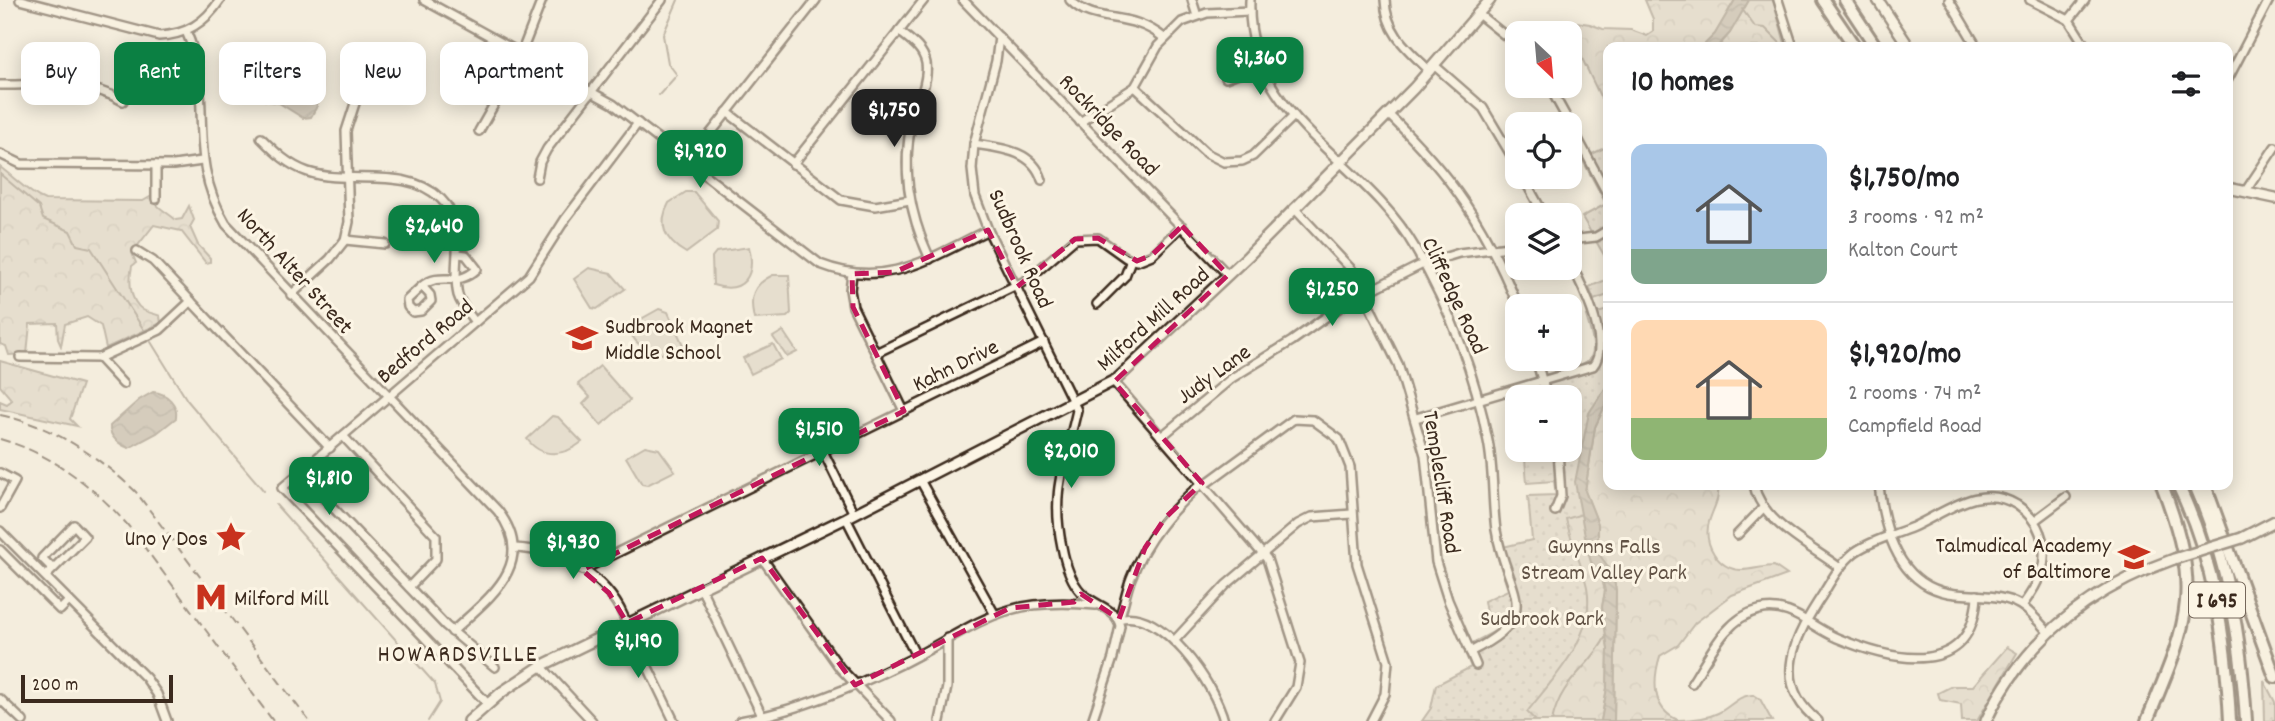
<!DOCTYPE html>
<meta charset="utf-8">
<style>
:root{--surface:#fff;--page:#f2f2f2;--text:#202124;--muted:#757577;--line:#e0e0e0;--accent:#0b8043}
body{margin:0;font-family:Dekko,sans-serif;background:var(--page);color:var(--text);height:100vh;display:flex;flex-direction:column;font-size:26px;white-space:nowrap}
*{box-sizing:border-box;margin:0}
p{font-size:23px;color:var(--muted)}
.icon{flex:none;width:38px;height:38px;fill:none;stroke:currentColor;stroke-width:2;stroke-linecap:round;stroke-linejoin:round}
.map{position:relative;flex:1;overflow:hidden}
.details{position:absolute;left:1603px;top:42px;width:630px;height:448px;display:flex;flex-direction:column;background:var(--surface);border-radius:14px;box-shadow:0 4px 18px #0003}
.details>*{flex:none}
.banner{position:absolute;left:21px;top:42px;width:665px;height:63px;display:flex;gap:14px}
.needle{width:46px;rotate:154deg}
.fabs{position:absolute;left:1505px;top:21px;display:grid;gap:14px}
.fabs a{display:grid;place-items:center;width:77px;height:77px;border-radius:14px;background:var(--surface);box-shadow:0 4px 18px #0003;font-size:35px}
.scale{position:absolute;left:21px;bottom:18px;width:152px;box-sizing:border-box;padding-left:7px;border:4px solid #3b2a1e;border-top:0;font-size:19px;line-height:24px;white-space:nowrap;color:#3b2a1e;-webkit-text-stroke:5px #fcf5e5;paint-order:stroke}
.price{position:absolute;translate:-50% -60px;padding:0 16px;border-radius:14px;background:var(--accent);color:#fff;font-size:23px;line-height:46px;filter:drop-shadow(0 2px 4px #0008)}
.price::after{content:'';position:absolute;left:50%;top:42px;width:21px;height:16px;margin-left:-10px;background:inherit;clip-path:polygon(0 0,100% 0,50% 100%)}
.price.current{background:#222;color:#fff}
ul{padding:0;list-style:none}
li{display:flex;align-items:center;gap:21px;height:175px;padding:0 28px}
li+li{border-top:2px solid var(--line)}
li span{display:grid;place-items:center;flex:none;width:196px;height:140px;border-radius:14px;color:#555}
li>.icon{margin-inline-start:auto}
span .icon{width:84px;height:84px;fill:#fffc;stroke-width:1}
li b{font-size:30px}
h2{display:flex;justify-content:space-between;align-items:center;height:84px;padding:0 28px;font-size:30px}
.pill{padding:0 24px;border-radius:14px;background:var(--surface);box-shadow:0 4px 18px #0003;font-size:24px;line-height:63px}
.pill.current{background:var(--accent);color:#fff}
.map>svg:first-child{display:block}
.green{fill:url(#green-dots);stroke:#887c6e;stroke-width:2}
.forest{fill:url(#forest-crowns);stroke:#887c6e;stroke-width:2}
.pitch{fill:#d6cdbd;stroke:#887c6e;stroke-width:2}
.water{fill:url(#water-waves);stroke:#817466;stroke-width:2}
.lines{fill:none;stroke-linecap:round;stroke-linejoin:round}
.stream{stroke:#817466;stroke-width:2}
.minor-casing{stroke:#3b2a1e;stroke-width:12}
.major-casing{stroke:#3b2a1e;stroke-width:14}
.highway-casing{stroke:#3b2a1e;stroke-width:16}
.minor{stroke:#fcf5e5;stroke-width:7}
.major{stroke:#fcf5e5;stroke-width:9}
.highway{stroke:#fcf5e5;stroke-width:10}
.rail{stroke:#3b2a1e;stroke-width:2;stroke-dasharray:10 5;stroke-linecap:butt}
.major-bridge-casing{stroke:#3b2a1e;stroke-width:14;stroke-linecap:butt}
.major-bridge{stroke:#fcf5e5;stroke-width:9}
.marked{fill:none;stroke:#c2185b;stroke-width:5;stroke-dasharray:14 9;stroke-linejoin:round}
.labels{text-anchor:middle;stroke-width:6;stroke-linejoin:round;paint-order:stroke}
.shield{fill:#fcf5e5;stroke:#75675a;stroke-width:2}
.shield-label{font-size:21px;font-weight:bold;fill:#3b2a1e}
.street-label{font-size:23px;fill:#3b2a1e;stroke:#fcf5e5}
.poi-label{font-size:23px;fill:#3b2a1e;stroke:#fcf5e5;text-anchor:start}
.park-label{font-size:23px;fill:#625346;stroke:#fcf5e5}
.neighbourhood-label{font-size:24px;letter-spacing:2px;fill:#3b2a1e;stroke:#fcf5e5}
</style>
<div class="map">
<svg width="2275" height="721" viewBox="0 0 2275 721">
<defs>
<pattern id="green-dots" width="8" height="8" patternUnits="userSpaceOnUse" patternTransform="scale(1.75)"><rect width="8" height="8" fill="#d6cdbd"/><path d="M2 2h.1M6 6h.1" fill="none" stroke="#b9b0a2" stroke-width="1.8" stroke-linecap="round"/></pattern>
<pattern id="forest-crowns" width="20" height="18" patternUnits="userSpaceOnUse" patternTransform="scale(1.75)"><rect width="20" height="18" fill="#d6cdbd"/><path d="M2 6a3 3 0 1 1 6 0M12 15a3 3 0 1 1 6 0" fill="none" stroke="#b9b0a2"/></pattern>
<pattern id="water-waves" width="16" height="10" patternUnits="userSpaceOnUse" patternTransform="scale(1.75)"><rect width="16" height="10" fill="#b0a596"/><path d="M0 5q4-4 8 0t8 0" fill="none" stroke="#90877a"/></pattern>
</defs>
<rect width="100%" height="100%" fill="#f4eddd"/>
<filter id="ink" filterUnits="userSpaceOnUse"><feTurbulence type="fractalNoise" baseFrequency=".0143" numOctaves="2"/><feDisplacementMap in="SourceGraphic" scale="14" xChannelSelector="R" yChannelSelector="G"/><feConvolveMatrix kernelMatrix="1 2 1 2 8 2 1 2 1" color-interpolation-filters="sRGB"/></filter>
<g filter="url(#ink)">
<g class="green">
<polygon points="1608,146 1608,262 1582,217 1606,204 1582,159"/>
<polygon points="1608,279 1608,295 1594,300 1589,287"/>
<path d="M1608,310V485H1719L1690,563L1639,721H1422L1431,708L1436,685L1471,667L1463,648L1499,629L1487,619L1484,601L1508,590L1495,549L1532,540L1528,496L1556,495L1554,481L1527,483L1525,459L1553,455L1552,450H1570V397H1542L1541,394L1553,374C1596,361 1600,361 1586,316Z"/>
<polygon points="783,331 797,352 787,357 773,337"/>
<polygon points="2264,681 2275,702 2275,721 2265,721"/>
</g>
<g class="forest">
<polygon points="1645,0 1735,0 1715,34 1702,47 1608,47 1608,113 1570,33 1564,27 1576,22 1590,24 1603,29 1631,30 1647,36 1653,32 1653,19"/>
<polygon points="1749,0 1773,0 1786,47 1718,47 1730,33"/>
<path d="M0,167C15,178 28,193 45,200L143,201L150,197C158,209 166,211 176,220L182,219L189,206L194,220L190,227L198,245L210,258V262L206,263L181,231L154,225L132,253L136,263L132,266C129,280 129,301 143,310C148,313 154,313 160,316L161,323L106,348L101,326L87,317L65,324L61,346L58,339L57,323L30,324L27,354L9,355L6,346L0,344Z"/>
<polygon points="0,361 82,384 70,419 77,426 0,409 0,401 7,404 12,400 0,386"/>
<path d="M1608,399V485H1718C1720,500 1713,508 1709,522C1703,543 1717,569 1741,570C1752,570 1763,566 1774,566L1787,575L1732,595L1695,623L1678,645L1660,656C1653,679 1651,709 1678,720C1691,720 1706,719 1718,713C1731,707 1739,694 1754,695L1760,699L1772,721H1614L1616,590L1612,573L1598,553V524L1585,491L1595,427Z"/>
<path d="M1582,514L1591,561L1601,574L1605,591L1602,607L1608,649L1607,688L1601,721H1536L1527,712C1555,676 1596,637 1587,587C1582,564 1571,543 1566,519Z"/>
<polygon points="2007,647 2017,653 1977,721 1962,721 1961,704 1940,700 1938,693 1952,686 1973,686"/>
</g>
<g class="pitch">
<path d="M686,192H694L718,221L717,230L686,253C665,241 657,225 669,203Z"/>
<path d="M749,247C756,275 744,295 713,285L712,257L716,252Z"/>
<polygon points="589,268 611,273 625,289 597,309 592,308 574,279"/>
<path d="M773,275H789L791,313L787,317L754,319C749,297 752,285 773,275Z"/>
<path d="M659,309L668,312L684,347C658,361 640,353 627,327Z"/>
<polygon points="773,344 781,359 751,374 743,358"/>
<polygon points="600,366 630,400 601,425 583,404 590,397 578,384"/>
<path d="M552,416L558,417L582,442C564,456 542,459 527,439Z"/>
<polygon points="645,446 659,449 675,471 647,485 642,484 626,457"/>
</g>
<g class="water">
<polygon points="1735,0 1749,0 1730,33 1717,47 1702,47 1715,34"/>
<polygon points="273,64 289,66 314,88 317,106 311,117 303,118 279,103 258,99 258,83"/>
<polygon points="1608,384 1608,399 1595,427 1585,491 1598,524 1598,553 1612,572 1616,590 1614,721 1601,721 1607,688 1608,649 1602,607 1605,591 1601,574 1591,562 1588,552 1575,482 1589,413"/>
<path d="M153,392C167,393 178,404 176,418L157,433L129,448C120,445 109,437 110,426L139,400Z"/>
</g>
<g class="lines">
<g class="stream">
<polyline points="1742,9 1755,27 1765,28 1784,47"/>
<polyline points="659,95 677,75 668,63 663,35 678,0"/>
<polyline points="0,174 39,207 43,219 70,231 77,245 91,248 144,330"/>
<polyline points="151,342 187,400 264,491"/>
<polyline points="276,505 435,684 440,702 428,721"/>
<path d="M1552,721C1561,678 1590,669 1606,636"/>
</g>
<defs>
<g id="minor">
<path d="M20,0L159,36C186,35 205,23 220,0"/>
<path d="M424,0L613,104L820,264C886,290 930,258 988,230"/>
<polyline points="963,0 1228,275"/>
<path d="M1070,0C1095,26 1129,9 1164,38"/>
<polyline points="1192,0 1197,16"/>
<path d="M1250,0C1245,118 1363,157 1415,248C1449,307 1475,373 1488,441C1494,470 1492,501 1496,530C1507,595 1547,613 1470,652"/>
<path d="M1385,0C1386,33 1408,50 1430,71"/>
<polyline points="1778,0 1793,47"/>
<polyline points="1949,0 1977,47"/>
<polyline points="2030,0 2069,20 2086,47"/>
<polyline points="1477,13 1517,45"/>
<polyline points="2069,20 2085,0"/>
<path d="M186,31C216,98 184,154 226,224L498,511C539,564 488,598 452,632"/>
<path d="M899,31C910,40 923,48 926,63C929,81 917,104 912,121C901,168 910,216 930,259"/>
<path d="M999,37L996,61L974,144L972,169L975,196L988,230L1077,410C1065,464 1050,490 1062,547C1065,563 1070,580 1081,592C1092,605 1117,608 1120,626L1113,658L1092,721"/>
<polyline points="1435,66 1483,108 1517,165"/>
<polyline points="1226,78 1259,65"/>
<polyline points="2228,79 2269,0"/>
<path d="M0,85C41,85 86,79 123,101"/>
<polyline points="1549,86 1570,124"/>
<polyline points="1135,87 1206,153 1224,162 1242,161 1253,156 1294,116"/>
<polyline points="727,112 841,200 875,206 910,200"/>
<path d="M1388,114C1452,176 1484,223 1518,306"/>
<polyline points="1080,122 1135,87 1158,46 1182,22 1207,13 1250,11"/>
<polyline points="1570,124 1608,195"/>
<polyline points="479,131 517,64 542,0"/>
<path d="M261,138C275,152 288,165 308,172C350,186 406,165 441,199C470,228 450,261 458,295C461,305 469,314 475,322"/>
<path d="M974,144C1000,148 1033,150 1042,180"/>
<polyline points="0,154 21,164 174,165 202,161"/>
<polyline points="688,162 816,0"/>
<polyline points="793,164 924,0"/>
<polyline points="1523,177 1544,215"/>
<polyline points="537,178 540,162 547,149 662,0"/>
<polyline points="2245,192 2275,147"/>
<polyline points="156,199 156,165"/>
<polyline points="1294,208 1352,270 1398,364 1425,455 1436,562 1448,600 1476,665"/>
<polyline points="345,240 385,244"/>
<polyline points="1570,240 1596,237 1608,230"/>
<polyline points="137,251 153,261 330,448"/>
<polyline points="852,274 850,290 853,307 904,411"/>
<path d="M422,286L407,300L408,307L413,312L421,311L431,301L430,295L422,286C443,270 455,289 477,269L466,255L459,254"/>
<polyline points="291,295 330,259 345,240 349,222 346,131 361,85"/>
<polyline points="1097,304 1125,276 1131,260"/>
<polyline points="876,353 1027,280 1075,239 1098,238 1126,258 1137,261 1152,255 1182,226"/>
<polyline points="20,357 99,358 123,384"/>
<polyline points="99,358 160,330 191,301"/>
<polyline points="1536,359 1547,397"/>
<polyline points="1113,381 1267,559 1300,663 1296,687 1275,721"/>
<path d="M1416,418L1593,366C1612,343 1582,285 1570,262"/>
<polyline points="343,436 436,536 436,559 409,587"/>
<polyline points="1161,437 1232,378 1292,341 1347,302 1423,264 1459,253 1517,246"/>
<polyline points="823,451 854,514"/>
<polyline points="0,473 15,481 0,508"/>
<polyline points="300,473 446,626 495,667"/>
<polyline points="920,480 994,613"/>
<polyline points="1204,485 1294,419 1313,420 1339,439 1350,467 1357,564 1388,662 1385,694 1371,721"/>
<path d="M1754,485C1761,522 1811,546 1840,568"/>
<path d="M1879,485C1884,533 1900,589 1956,594C1978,596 2001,594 2020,605C2030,611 2040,623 2048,632"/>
<polyline points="1555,511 1561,496 1558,450"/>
<polyline points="846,518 916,656"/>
<polyline points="2034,521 2066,497"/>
<polyline points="0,531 146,678 157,694 167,721"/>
<polyline points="1737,535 1763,508"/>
<path d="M514,548C557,550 598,570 620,609L674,721"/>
<polyline points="0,550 60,610 69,601"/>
<polyline points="762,558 840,668 891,721"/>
<polyline points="582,570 1044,342"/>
<polyline points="46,576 53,569 42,558 74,525 85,537 53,569"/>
<polyline points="701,588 762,716"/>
<path d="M1119,619C1124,605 1126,591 1131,578C1146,539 1171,510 1202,483"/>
<path d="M1119,619C1162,606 1215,685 1224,721"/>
<polyline points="1174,641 1226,585 1298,524 1312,517 1352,514"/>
<polyline points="541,666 592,721"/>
<path d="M1692,683C1709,657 1725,618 1759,610C1789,602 1811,627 1837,638C1892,661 1973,681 1977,595"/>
<polyline points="0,699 23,721"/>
<polyline points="487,703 282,488 529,276 566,218 638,123"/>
<path d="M740,721C796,711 850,689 901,664C979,625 1001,595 1096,605"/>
<polyline points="940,721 947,687 947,638"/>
<path d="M1818,721C1769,682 1796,635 1823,594C1832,579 1841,563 1855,552C1872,540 1894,535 1913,527C1946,512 1981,482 2017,505C2027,512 2036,521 2040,533C2051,562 2039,583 2022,606"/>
</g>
<g id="major">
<polyline points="1878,0 1909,47"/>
<polyline points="2228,188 2275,198"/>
<polyline points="2242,538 2275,521"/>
<polyline points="469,721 502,692 541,666 846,518 1117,379 1248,256 1414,88 1490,0"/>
<path d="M1986,721C2024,639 2090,589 2174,559"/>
</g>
<g id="highway">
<polyline points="1823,0 1855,47"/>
<polyline points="1845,0 1876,47"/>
<path d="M2178,485C2214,559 2226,639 2230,721"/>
<path d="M2195,485C2228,561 2241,638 2246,721"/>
<polyline points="2205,485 2275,677"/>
<path d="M2147,721C2189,620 2203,592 2162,485"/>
</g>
</defs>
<use href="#minor" class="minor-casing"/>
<use href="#major" class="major-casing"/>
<use href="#highway" class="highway-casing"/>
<use href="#minor" class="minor"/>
<use href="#major" class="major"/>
<use href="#highway" class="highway"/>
<g class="rail">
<path d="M0,415C53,426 97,455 136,492L309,721"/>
<path d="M0,439C53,454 96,488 131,529L273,721"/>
</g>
<defs>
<polyline id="major-bridge" points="2174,559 2242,538"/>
</defs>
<use href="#major-bridge" class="major-bridge-casing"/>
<use href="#major-bridge" class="major-bridge"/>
</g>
</g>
<path d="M0 0H2275V721H0ZM1182,226L1228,275L1114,382L1202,483L1165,518L1145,548L1119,619L1081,594L1074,602L1010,608L855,685L762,558L627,623L609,593L582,570L904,411L853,307L852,274L895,272L988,230L1017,287L1075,239L1098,238L1137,261L1152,255Z" fill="#f4eddd" fill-opacity=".55" fill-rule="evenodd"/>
<path class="marked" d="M1182,226L1228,275L1114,382L1202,483L1165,518L1145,548L1119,619L1081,594L1074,602L1010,608L855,685L762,558L627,623L609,593L582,570L904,411L853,307L852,274L895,272L988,230L1017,287L1075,239L1098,238L1137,261L1152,255Z"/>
<defs>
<symbol id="school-bare" viewBox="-9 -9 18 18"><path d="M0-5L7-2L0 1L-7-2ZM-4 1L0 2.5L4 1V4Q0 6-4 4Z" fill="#c8321e" stroke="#fcf5e5" stroke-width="2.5" paint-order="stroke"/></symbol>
<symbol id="sight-bare" viewBox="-9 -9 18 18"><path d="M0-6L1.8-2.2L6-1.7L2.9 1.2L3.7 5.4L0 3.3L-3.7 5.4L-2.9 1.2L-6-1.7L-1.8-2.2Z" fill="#c8321e" stroke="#fcf5e5" stroke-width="2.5" paint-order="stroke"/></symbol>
<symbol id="metro-bare" viewBox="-9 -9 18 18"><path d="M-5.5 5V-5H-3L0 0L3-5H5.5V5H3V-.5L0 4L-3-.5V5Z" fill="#c8321e" stroke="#fcf5e5" stroke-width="2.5" paint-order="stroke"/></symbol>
</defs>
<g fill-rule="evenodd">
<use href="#school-bare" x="560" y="316" width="44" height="44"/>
<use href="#sight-bare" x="209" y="515" width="44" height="44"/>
<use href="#school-bare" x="2112" y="535" width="44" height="44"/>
<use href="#metro-bare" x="189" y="575" width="44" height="44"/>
</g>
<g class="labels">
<rect class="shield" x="2189" y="582.5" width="56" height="35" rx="5"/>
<g class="shield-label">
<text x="2217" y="607">I 695</text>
</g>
<g class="street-label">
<text transform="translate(1110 124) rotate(46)" y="8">Rockridge Road</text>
<text transform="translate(1022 248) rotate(66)" y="8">Sudbrook Road</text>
<text transform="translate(296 270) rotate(48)" y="8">North Alter Street</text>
<text transform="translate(1456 295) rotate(65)" y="8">Cliffedge Road</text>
<text transform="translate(1152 318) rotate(-42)" y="8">Milford Mill Road</text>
<text transform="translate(424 340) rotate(-40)" y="8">Bedford Road</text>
<text transform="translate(955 364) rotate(-26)" y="8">Kahn Drive</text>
<text transform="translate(1213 373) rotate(-36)" y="8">Judy Lane</text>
<text transform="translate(1443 482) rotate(81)" y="8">Templecliff Road</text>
</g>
<g class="poi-label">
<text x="605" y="333">Sudbrook Magnet<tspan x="605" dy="26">Middle School</tspan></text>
<text x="208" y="545" text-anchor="end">Uno y Dos</text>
<text x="2111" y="552" text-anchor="end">Talmudical Academy<tspan x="2111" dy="26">of Baltimore</tspan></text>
<text x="234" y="605">Milford Mill</text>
</g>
<g class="park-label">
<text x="1604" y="553">Gwynns Falls<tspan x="1604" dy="26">Stream Valley Park</tspan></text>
<text x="1542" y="625">Sudbrook Park</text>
</g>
<g class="neighbourhood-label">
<text x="458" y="661">HOWARDSVILLE</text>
</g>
</g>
</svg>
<div class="fabs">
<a><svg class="needle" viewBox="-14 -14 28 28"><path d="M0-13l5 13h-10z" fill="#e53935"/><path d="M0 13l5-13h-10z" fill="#757577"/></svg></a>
<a><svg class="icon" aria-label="locate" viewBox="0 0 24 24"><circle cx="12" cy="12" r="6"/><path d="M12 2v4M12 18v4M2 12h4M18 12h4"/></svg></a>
<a><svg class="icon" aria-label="layers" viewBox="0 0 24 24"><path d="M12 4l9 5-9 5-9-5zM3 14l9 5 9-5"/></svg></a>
<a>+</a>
<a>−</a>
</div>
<div class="scale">200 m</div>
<b class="price" style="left:1260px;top:97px">$1,360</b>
<b class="price current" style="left:894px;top:149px">$1,750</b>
<b class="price" style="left:700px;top:190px">$1,920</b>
<b class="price" style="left:434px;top:265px">$2,640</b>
<b class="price" style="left:1332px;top:328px">$1,250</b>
<b class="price" style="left:819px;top:468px">$1,510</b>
<b class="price" style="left:1071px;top:490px">$2,010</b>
<b class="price" style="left:329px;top:517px">$1,810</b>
<b class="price" style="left:573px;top:581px">$1,930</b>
<b class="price" style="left:638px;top:680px">$1,190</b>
<div class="banner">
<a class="pill">Buy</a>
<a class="pill current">Rent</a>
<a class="pill">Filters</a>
<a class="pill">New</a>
<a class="pill">Apartment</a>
</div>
<section class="details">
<h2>10 homes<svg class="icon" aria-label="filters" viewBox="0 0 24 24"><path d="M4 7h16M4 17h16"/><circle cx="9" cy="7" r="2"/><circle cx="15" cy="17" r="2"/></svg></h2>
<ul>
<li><span style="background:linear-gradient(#a9c7e8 75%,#7fa58c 0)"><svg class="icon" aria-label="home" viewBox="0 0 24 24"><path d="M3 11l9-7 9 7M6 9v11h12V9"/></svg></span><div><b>$1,750/mo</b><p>3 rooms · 92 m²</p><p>Kalton Court</p></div></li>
<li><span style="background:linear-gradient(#ffd9b3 70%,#8fb573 0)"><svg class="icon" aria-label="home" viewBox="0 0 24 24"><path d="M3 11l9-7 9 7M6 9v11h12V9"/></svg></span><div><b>$1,920/mo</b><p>2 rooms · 74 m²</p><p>Campfield Road</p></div></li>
</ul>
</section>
</div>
